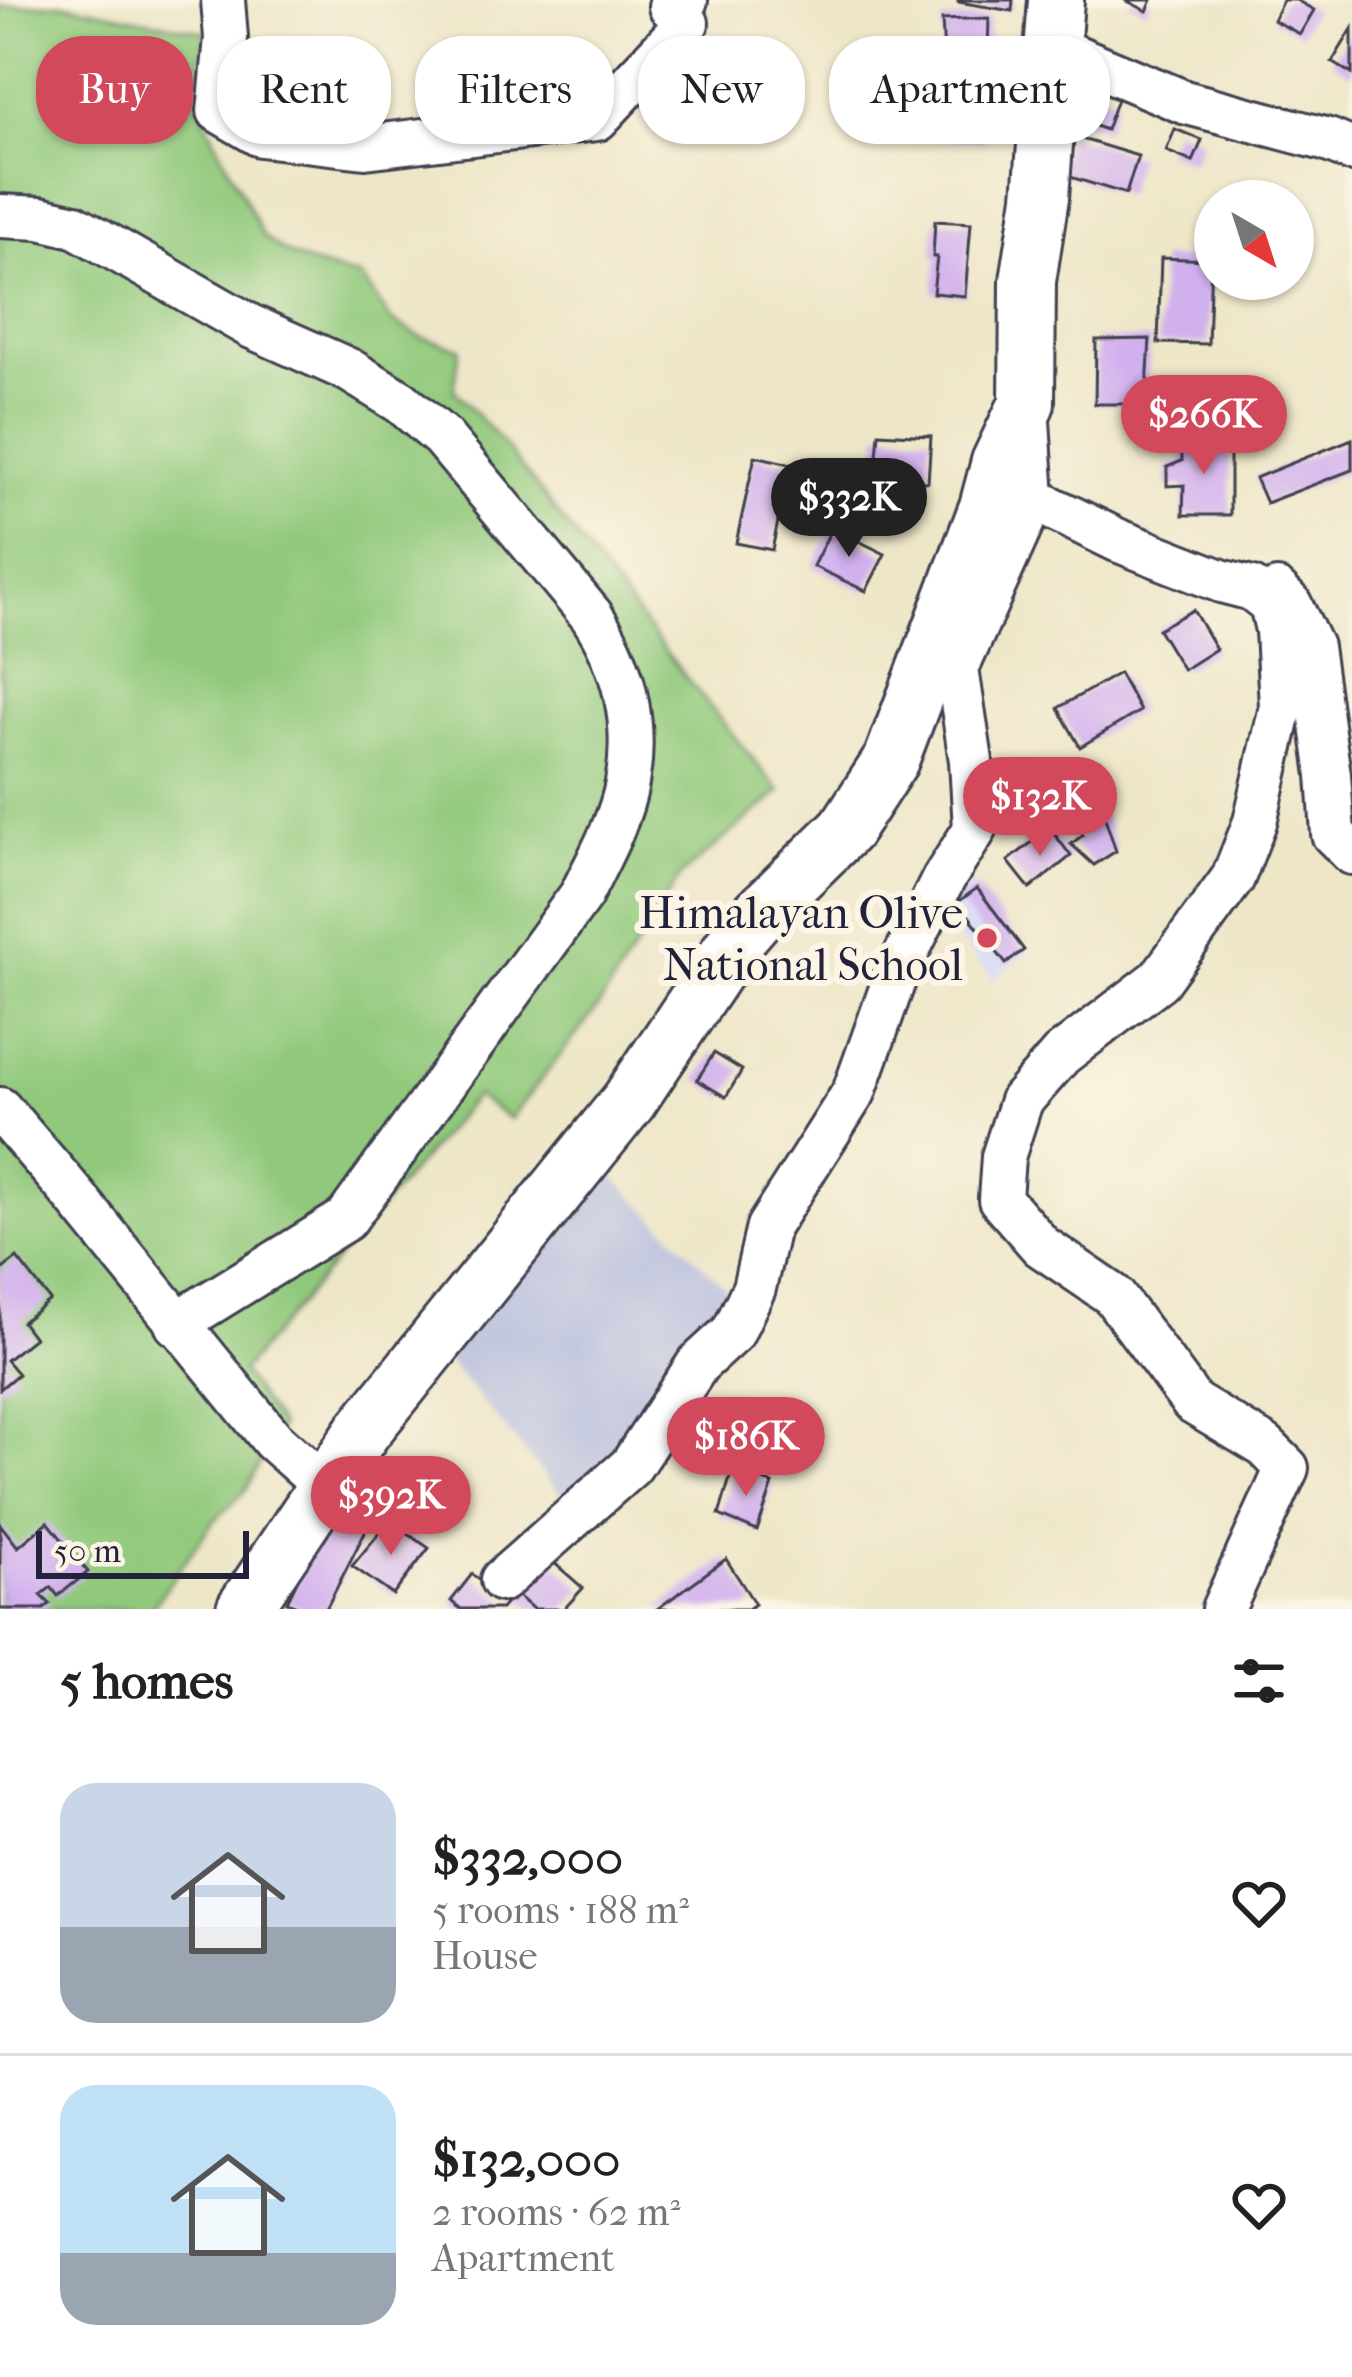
<!DOCTYPE html>
<meta charset="utf-8">
<style>
:root{--surface:#fff;--page:#f2f2f2;--text:#222;--muted:#767676;--line:#e0e0e0;--accent:#d1495b}
body{margin:0;font-family:"IM FELL French Canon",serif;background:var(--page);color:var(--text);height:100vh;display:flex;flex-direction:column;font-size:45px;white-space:nowrap}
*{box-sizing:border-box;margin:0}
p{font-size:39px;color:var(--muted)}
.icon{flex:none;width:66px;height:66px;fill:none;stroke:currentColor;stroke-width:2;stroke-linecap:round;stroke-linejoin:round}
.map{position:relative;height:1609px;overflow:hidden}
.details{display:flex;flex-direction:column;background:var(--surface);flex:1}
.details>*{flex:none}
.guide{position:absolute;left:36px;top:36px;width:1281px;height:108px;display:flex;gap:24px}
.needle{width:78px;rotate:141deg}
.tools{position:absolute;left:1194px;top:180px;display:grid;gap:24px}
.tools a{display:grid;place-items:center;width:120px;height:120px;border-radius:50%;background:var(--surface);box-shadow:0 3px 9px #0004;font-size:60px}
.scale{position:absolute;left:36px;bottom:30px;width:213px;box-sizing:border-box;padding-left:12px;border:6px solid #22223b;border-top:0;font-size:33px;line-height:42px;white-space:nowrap;color:#22223b;-webkit-text-stroke:9px #fcf5e5;paint-order:stroke}
.price{position:absolute;translate:-50% -102px;padding:0 27px;border-radius:42px;background:var(--accent);color:#fff;font-size:39px;line-height:78px;filter:drop-shadow(0 3px 6px #0008)}
.price::after{content:'';position:absolute;left:50%;top:72px;width:36px;height:27px;margin-left:-18px;background:inherit;clip-path:polygon(0 0,100% 0,50% 100%)}
.price.active{background:#222;color:#fff}
ul{padding:0;list-style:none}
li{display:flex;align-items:center;gap:36px;height:300px;padding:0 60px}
li+li{border-top:3px solid var(--line)}
li span{display:grid;place-items:center;flex:none;width:336px;height:240px;border-radius:36px;color:#555}
li>.icon{margin-inline-start:auto}
span .icon{width:144px;height:144px;fill:#fffc;stroke-width:1}
li b{font-size:51px}
h2{display:flex;justify-content:space-between;align-items:center;height:144px;padding:0 60px;font-size:51px}
.tag{padding:0 42px;border-radius:48px;background:var(--surface);box-shadow:0 3px 9px #0004;font-size:42px;line-height:108px}
.tag.active{background:var(--accent);color:#fff}
.map>svg:first-child{display:block}
.built{fill:#d4d8f9}
.industrial{fill:#bdc3de}
.green{fill:#91c97b;stroke:#5a765b;stroke-width:3}
.building{fill:#d1b0ee}
.lines{fill:none;stroke-linecap:round;stroke-linejoin:round}
.minor-casing{stroke:#403f50;stroke-width:48}
.major-casing{stroke:#403f50;stroke-width:60}
.minor{stroke:#fff;stroke-width:42}
.major{stroke:#fff;stroke-width:54}
.poi-dot{fill:#d1495b;stroke:#fcf5e5;stroke-width:4.5}
.labels{text-anchor:middle;stroke-width:12;stroke-linejoin:round;paint-order:stroke}
.poi-label{font-size:45px;fill:#22223b;stroke:#fcf5e5;text-anchor:end}
</style>
<div class="map">
<svg width="1352" height="1609" viewBox="0 0 1352 1609">
<rect width="100%" height="100%" fill="#fcf5e5"/>
<filter id="ink" filterUnits="userSpaceOnUse"><feTurbulence type="fractalNoise" baseFrequency=".00833" numOctaves="2"/><feDisplacementMap in="SourceGraphic" scale="24" xChannelSelector="R" yChannelSelector="G"/><feConvolveMatrix kernelMatrix="1 2 1 2 8 2 1 2 1" color-interpolation-filters="sRGB"/></filter>
<filter id="wash" filterUnits="userSpaceOnUse"><feTurbulence type="fractalNoise" baseFrequency=".004" numOctaves="4" result="noise"/><feDisplacementMap in="SourceGraphic" scale="48" xChannelSelector="R" yChannelSelector="G"/><feGaussianBlur stdDeviation="2.7" result="paint"/><feColorMatrix in="noise" values="0 0 0 0 0 0 0 0 0 0 0 0 0 0 0 0 0 1.4 0 .05"/><feComposite in="paint" operator="in"/></filter>
<g filter="url(#wash)">
<rect width="100%" height="100%" fill="#ede6c7"/>
<polygon class="built" points="968,880 1028,953 993,979 946,924"/>
<polygon class="industrial" points="600,1163 735,1297 575,1511 443,1356"/>
<path class="green" d="M60,3L206,32L193,95L263,236C291,262 324,268 361,277L391,320L421,337L460,348L454,390L503,444L688,680L780,792L681,875L599,1006L510,1119L475,1096L241,1372L280,1426L245,1491L212,1523L151,1609H0V7Z"/>
<g id="blocks">
<g class="building">
<polygon points="958,0 1013,0 1012,11 958,2"/>
<polygon points="1125,0 1152,0 1147,11"/>
<polygon points="1283,0 1296,0 1314,10 1300,34 1273,20"/>
<polygon points="989,18 987,88 950,86 952,54 944,54 942,20"/>
<polygon points="1352,29 1352,74 1332,62"/>
<polygon points="1071,82 1117,99 1106,130 1059,113"/>
<polygon points="931,117 985,120 983,141 930,138"/>
<polygon points="1175,129 1202,140 1193,162 1166,151"/>
<polygon points="1069,135 1138,156 1126,194 1057,173"/>
<polygon points="935,221 971,223 965,296 933,293 937,257 933,257"/>
<polygon points="1161,258 1211,260 1208,344 1158,343"/>
<polygon points="1150,339 1146,404 1095,404 1096,340"/>
<polygon points="879,433 931,436 928,482 875,479"/>
<polygon points="1352,439 1352,470 1266,503 1255,478"/>
<polygon points="1182,441 1230,441 1230,515 1183,515 1184,485 1167,486 1167,467 1182,461"/>
<polygon points="755,456 790,464 772,550 736,543"/>
<polygon points="832,528 885,554 866,591 813,566"/>
<polygon points="1193,610 1216,649 1183,670 1158,629"/>
<polygon points="1119,673 1140,711 1080,747 1058,708"/>
<polygon points="1100,803 1116,851 1094,865 1071,844 1083,835 1076,823"/>
<polygon points="1050,828 1071,856 1030,889 1008,861"/>
<polygon points="977,888 1024,950 1006,964 958,902"/>
<polygon points="714,1053 742,1070 726,1097 697,1080"/>
<polygon points="17,1258 50,1300 22,1322 34,1338 6,1360 18,1374 0,1389 0,1271"/>
<polygon points="733,1468 773,1484 757,1531 719,1515"/>
<polygon points="336,1499 373,1516 326,1609 304,1609 287,1602"/>
<polygon points="389,1521 429,1548 393,1595 352,1566"/>
<polygon points="48,1522 88,1572 58,1596 51,1587 41,1595 50,1604 44,1609 0,1609 0,1524 18,1547"/>
<polygon points="543,1553 583,1588 564,1609 533,1609 511,1590"/>
<polygon points="726,1559 755,1604 748,1609 657,1609"/>
<polygon points="472,1574 507,1602 501,1609 461,1609 451,1601"/>
</g>
</g>
</g>
<g filter="url(#ink)">
<use href="#blocks" fill-opacity="0" stroke="#403f50" stroke-width="3"/>
<g class="lines">
<defs>
<g id="minor">
<polyline points="223,0 226,38 219,111 260,135 365,147 597,119 687,23 670,6 686,0"/>
<polyline points="1051,53 1060,50 1184,102 1328,140 1352,150"/>
<path d="M0,216L40,218L75,226L250,326L349,370L401,402L442,437L591,615C624,664 638,724 627,783C620,822 598,860 581,895L346,1219L176,1324"/>
<polyline points="1027,405 1033,499 1117,540 1221,581 1252,589 1271,604 1277,630 1281,707 1255,822 1233,878 1159,980 1061,1055 1021,1101 1003,1157 1000,1199 1041,1246 1113,1295 1193,1403 1265,1446 1287,1468 1223,1609"/>
<polyline points="1277,591 1290,604 1311,647 1329,775 1333,834 1352,853"/>
<polyline points="0,1109 74,1195 273,1440 325,1486"/>
<polyline points="502,1580 631,1466 698,1364 733,1332 754,1288 768,1227 854,1092 897,972 944,878 975,829 971,761 957,669 1033,499"/>
</g>
<polyline id="major" points="244,1609 363,1431 629,1101 737,939 758,915 846,829 891,760 987,507 999,462 1027,403 1028,281 1041,197 1056,0"/>
</defs>
<use href="#minor" class="minor-casing"/>
<use href="#major" class="major-casing"/>
<use href="#minor" class="minor"/>
<use href="#major" class="major"/>
</g>
</g>
<circle class="poi-dot" cx="987" cy="938" r="12"/>
<g class="labels">
<g class="poi-label">
<text x="963" y="928">Himalayan Olive<tspan x="963" dy="52">National School</tspan></text>
</g>
</g>
</svg>
<div class="tools">
<a><svg class="needle" viewBox="-14 -14 28 28"><path d="M0-13l5 13h-10z" fill="#e53935"/><path d="M0 13l5-13h-10z" fill="#767676"/></svg></a>
</div>
<div class="scale">50 m</div>
<b class="price" style="left:1204px;top:477px">$266K</b>
<b class="price active" style="left:849px;top:560px">$332K</b>
<b class="price" style="left:1040px;top:859px">$132K</b>
<b class="price" style="left:746px;top:1499px">$186K</b>
<b class="price" style="left:391px;top:1558px">$392K</b>
<div class="guide">
<a class="tag active">Buy</a>
<a class="tag">Rent</a>
<a class="tag">Filters</a>
<a class="tag">New</a>
<a class="tag">Apartment</a>
</div>
</div>
<section class="details">
<h2>5 homes<svg class="icon" aria-label="filters" viewBox="0 0 24 24"><path d="M4 7h16M4 17h16"/><circle cx="9" cy="7" r="2"/><circle cx="15" cy="17" r="2"/></svg></h2>
<ul>
<li><span style="background:linear-gradient(#c9d6e8 60%,#9aa5b1 0)"><svg class="icon" aria-label="home" viewBox="0 0 24 24"><path d="M3 11l9-7 9 7M6 9v11h12V9"/></svg></span><div><b>$332,000</b><p>5 rooms · 188 m²</p><p>House</p></div><svg class="icon" aria-label="heart" viewBox="0 0 24 24"><path d="M12 20l-8-8c-3-5 5-10 8-4 3-6 11-1 8 4z"/></svg></li>
<li><span style="background:linear-gradient(#bfe0f5 70%,#9aa5b1 0)"><svg class="icon" aria-label="home" viewBox="0 0 24 24"><path d="M3 11l9-7 9 7M6 9v11h12V9"/></svg></span><div><b>$132,000</b><p>2 rooms · 62 m²</p><p>Apartment</p></div><svg class="icon" aria-label="heart" viewBox="0 0 24 24"><path d="M12 20l-8-8c-3-5 5-10 8-4 3-6 11-1 8 4z"/></svg></li>
</ul>
</section>
